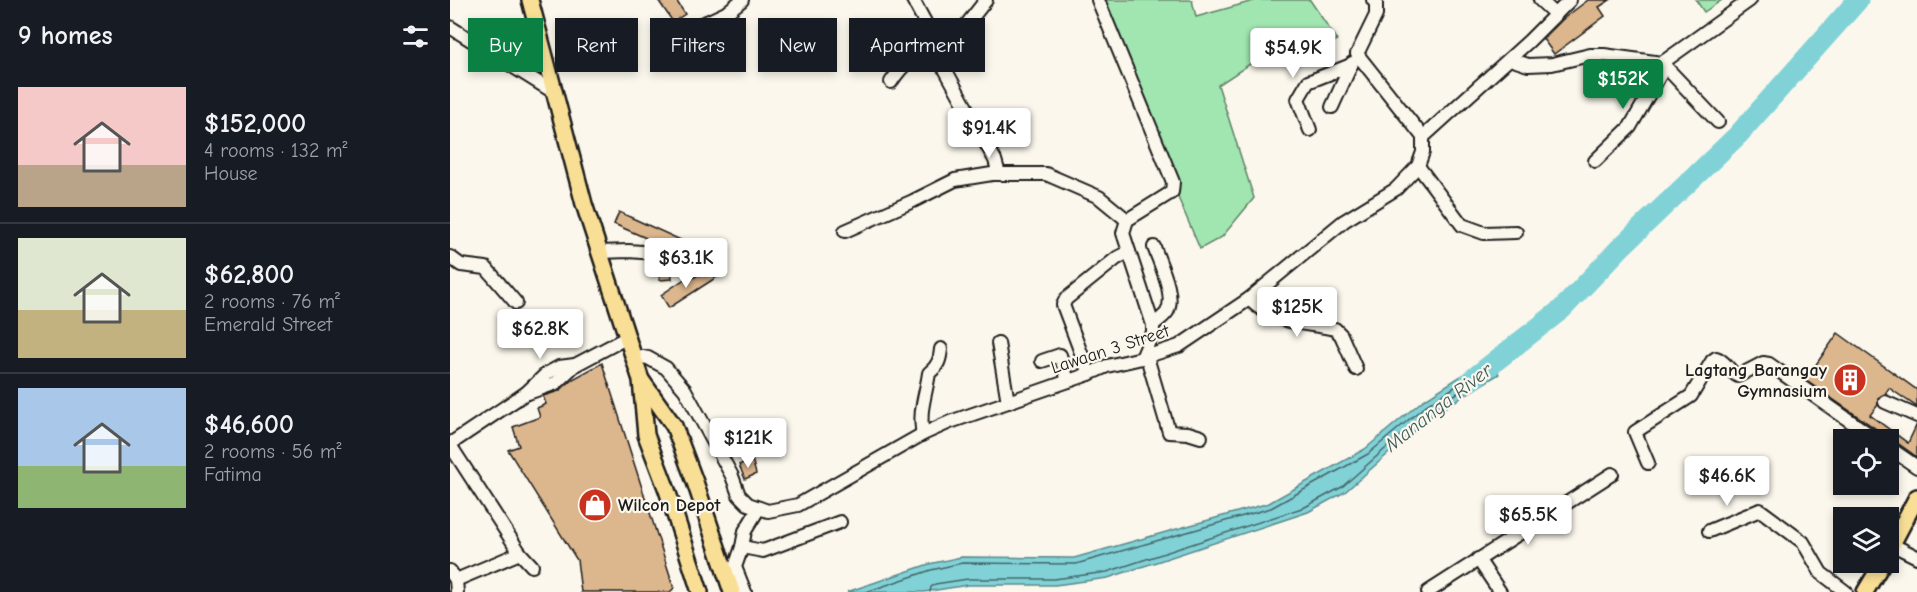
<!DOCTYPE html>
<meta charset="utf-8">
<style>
:root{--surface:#171b24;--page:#242831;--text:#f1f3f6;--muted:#9ea1a6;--line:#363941;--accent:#0b8043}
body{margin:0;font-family:"Comic Neue",sans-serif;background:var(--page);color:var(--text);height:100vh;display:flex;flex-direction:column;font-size:22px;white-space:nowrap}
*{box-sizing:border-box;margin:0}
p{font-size:20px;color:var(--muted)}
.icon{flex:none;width:33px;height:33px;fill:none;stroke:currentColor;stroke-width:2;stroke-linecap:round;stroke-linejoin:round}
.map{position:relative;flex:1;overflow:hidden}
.side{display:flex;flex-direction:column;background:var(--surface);width:450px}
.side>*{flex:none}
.top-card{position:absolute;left:18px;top:18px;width:570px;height:54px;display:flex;gap:12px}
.buttons{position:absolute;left:1383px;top:429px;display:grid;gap:12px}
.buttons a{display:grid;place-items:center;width:66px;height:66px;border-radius:0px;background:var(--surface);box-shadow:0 3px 9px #0003;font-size:30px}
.price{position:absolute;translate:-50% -51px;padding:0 14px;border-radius:6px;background:#fff;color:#222;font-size:20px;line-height:39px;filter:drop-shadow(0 2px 3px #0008)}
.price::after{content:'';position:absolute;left:50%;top:36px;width:18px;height:14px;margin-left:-9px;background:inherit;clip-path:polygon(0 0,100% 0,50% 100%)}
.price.active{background:var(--accent);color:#fff}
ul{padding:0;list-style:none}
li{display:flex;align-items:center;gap:18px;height:150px;padding:0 18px}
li+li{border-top:2px solid var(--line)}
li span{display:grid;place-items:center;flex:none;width:168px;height:120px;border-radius:0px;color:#555}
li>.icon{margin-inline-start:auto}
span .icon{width:72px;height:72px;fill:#fffc;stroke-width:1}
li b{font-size:26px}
h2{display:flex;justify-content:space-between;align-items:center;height:72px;padding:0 18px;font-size:26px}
.chip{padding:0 21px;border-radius:0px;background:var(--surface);box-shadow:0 3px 9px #0003;font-size:21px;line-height:54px}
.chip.active{background:var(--accent);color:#fff}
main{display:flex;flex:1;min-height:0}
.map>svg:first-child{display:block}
.green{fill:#a1e6b1;stroke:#5e8166;stroke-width:1.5}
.water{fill:#81d2d7;stroke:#59898c;stroke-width:1.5}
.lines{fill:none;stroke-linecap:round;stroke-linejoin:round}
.shore{stroke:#446567;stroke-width:1.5}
.river{stroke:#81d2d7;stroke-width:21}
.building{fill:#dcb68d;stroke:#1c1c1c;stroke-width:1.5}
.minor-casing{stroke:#1c1c1c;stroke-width:16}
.major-casing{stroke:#1c1c1c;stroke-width:20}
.minor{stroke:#fbf7ec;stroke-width:12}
.major{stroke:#f9df96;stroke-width:15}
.labels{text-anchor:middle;stroke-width:4.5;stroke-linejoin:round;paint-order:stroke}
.street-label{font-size:18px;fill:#1c1c1c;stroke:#fbf7ec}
.poi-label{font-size:18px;font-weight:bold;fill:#1c1c1c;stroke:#fbf7ec;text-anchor:end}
.water-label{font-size:20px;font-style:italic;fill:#3f5c5d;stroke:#fbf7ec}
</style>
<main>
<section class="side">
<h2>9 homes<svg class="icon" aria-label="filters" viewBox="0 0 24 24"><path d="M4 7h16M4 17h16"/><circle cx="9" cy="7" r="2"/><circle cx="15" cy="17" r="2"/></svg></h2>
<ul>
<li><span style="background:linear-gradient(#f6c9c9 65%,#b9a48a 0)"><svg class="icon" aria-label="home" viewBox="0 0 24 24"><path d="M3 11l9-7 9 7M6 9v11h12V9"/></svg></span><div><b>$152,000</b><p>4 rooms · 132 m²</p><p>House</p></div></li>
<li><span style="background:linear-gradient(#dfe7d0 60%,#c2b280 0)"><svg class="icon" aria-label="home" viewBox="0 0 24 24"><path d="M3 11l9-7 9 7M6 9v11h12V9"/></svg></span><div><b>$62,800</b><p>2 rooms · 76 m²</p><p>Emerald Street</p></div></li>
<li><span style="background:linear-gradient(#a9c7e8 65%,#8fb573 0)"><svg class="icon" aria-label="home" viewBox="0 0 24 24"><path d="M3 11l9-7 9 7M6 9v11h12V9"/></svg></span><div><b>$46,600</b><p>2 rooms · 56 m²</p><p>Fatima</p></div></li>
</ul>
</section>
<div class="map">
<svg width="1467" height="592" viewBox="0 0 1467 592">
<rect width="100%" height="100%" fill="#fbf7ec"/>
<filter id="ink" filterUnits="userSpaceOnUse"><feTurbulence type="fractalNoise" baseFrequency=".0167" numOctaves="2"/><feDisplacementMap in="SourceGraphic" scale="12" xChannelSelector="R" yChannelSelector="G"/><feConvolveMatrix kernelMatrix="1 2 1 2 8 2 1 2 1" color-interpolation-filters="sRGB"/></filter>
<g filter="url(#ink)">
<g class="green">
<polygon points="644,0 742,0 746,17 807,0 860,0 887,40 848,65 803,62 768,85 804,198 772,237 750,249"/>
<polygon points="1246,0 1272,0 1254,12"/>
</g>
<polygon class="water" points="1039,358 1049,374 981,416 895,492 858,512 658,578 605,585 518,585 474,592 397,592 479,564 511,557 624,558 819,503 915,449 972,401"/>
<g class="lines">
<polyline class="shore" points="416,592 481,570 512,563 626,564 821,508 918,454 975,406 1035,368 1039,370 1038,374 977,412 892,487 855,507 657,572 604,579 518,579 485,584 481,587 480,592"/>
<polyline class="river" points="1020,381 1112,309 1170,248 1288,135 1408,0"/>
</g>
<g class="building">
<polygon points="208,0 226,0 235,14 223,22"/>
<polygon points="1138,0 1160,0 1149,7 1155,16 1104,54 1093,39 1113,19"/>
<polygon points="169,212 266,256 269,265 262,268 257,260 221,249 164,224"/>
<polygon points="209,263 221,266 222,279 210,280"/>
<polygon points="262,270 267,277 219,308 211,295 236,278 238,281 248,275 256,276"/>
<polygon points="1388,333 1467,390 1467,407 1439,388 1435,394 1428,398 1428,405 1420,415 1458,443 1467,424 1467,457 1443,440 1435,439 1432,433 1355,380"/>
<polygon points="152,363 224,588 220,592 131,592 127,560 58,450 69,446 63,427 90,417 87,408 96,404 93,396 109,391 123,379"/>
<polygon points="302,459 306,474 295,479 289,465"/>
</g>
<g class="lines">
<defs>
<g id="minor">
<polyline points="463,0 481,33 486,60 495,69 545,160 549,174"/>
<polyline points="648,0 723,182 722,192 677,220 673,233 703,325 703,332 692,358"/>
<polyline points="923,0 926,3 926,15 907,54 973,137"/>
<polyline points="1090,0 1105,14"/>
<polyline points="0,27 105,93"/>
<polyline points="225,34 259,21 276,13 292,0"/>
<polyline points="482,45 514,28 536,0"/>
<polyline points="1060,59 1078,65 1102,64 1140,55 1154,55 1212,63 1268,122"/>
<path d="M441,82C454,63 462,54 486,60"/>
<polyline points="882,107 902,63"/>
<polyline points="860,130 848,99 858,82 901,65"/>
<polyline points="1145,161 1180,127 1210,75 1212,63 1300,0"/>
<polyline points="968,166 1012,225 1034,233 1066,232"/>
<polyline points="395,231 463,201 505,180 542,174 596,174 649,197 677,220"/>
<polyline points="150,252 178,251 206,253 254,268"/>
<polyline points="0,257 11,265 36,268 66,303"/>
<path d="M799,299C825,325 852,322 885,329L891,335L906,369"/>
<path d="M703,325C707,321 714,317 717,312C726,296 710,264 704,247"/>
<polyline points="548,343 558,402"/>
<polyline points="182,355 198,358 216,368 235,390 282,476 289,495 298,504 318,511 348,505 473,434 500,422 639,374 657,366 692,358 729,346 799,299 894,221 946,189 968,166 973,152 973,137 1079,41 1120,0"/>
<polyline points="697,357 719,432 738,433 751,437"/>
<polyline points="592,361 610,355 618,381"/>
<polyline points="639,374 613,305 616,299 667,258 679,252"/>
<polyline points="78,393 106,383 125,365"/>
<polyline points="1435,402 1467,416"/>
<path d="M473,434C468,412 476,395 479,373C488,366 490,360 491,349"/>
<polyline points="0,444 76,393 96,374 109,367 125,365 176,338"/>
<polyline points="0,445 70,553 82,566"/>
<polyline points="1438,447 1467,467"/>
<path d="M1198,463L1185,432L1241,396L1262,361L1266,358C1276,361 1279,372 1288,376L1313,363L1319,364L1427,440"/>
<polyline points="1259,531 1310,510 1353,542 1371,573 1396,592"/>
<polyline points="1443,545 1467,557"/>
<polyline points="292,547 295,531 309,508"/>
<polyline points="1028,559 1050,592"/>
<polyline points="0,571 6,580 7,592"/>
<polyline points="6,580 70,553"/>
<polyline points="295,592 285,567 292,547 313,551 390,522"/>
<polyline points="978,592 1162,474"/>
</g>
<g id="major">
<polyline points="80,0 134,204 191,380 196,435 217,490 250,592"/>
<polyline points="192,381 224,426 245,482 282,592"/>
<polyline points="1438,552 1467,497"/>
<polyline points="1415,592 1433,562"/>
</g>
</defs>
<use href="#minor" class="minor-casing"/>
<use href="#major" class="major-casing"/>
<use href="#minor" class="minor"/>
<use href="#major" class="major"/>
</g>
</g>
<defs>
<symbol id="building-disc" viewBox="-11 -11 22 22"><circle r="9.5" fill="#c8321e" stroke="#fbf7ec"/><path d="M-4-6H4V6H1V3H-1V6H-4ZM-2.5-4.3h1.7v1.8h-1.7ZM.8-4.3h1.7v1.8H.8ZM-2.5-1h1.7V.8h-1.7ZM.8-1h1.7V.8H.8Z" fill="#fff"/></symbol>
<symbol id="shop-disc" viewBox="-11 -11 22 22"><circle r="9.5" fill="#c8321e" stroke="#fbf7ec"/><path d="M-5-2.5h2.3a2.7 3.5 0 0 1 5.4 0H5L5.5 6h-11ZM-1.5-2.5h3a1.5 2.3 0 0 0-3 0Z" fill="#fff"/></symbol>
</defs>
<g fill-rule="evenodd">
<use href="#building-disc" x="1381" y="361" width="38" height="38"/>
<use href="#shop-disc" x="126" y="486" width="38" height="38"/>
</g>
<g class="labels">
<g class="street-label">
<text transform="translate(660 349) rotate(-18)" y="6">Lawaan 3 Street</text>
</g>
<g class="poi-label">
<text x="1377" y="376">Lagtang Barangay<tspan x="1377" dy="21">Gymnasium</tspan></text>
<text x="168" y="511" text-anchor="start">Wilcon Depot</text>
</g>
<g class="water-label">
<text transform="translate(988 407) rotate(-38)" y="7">Mananga River</text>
</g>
</g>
</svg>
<div class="buttons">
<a><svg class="icon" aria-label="locate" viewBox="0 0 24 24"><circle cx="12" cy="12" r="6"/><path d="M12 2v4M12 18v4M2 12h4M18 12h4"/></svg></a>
<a><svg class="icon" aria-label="layers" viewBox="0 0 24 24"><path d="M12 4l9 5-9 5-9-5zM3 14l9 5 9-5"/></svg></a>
</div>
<b class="price" style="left:843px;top:79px">$54.9K</b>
<b class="price active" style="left:1173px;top:110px">$152K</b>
<b class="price" style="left:539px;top:159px">$91.4K</b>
<b class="price" style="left:236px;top:289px">$63.1K</b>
<b class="price" style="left:847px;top:338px">$125K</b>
<b class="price" style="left:90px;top:360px">$62.8K</b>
<b class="price" style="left:298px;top:469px">$121K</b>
<b class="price" style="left:1277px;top:507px">$46.6K</b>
<b class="price" style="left:1078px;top:546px">$65.5K</b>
<div class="top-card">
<a class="chip active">Buy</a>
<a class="chip">Rent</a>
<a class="chip">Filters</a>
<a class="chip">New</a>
<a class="chip">Apartment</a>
</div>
</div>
</main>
